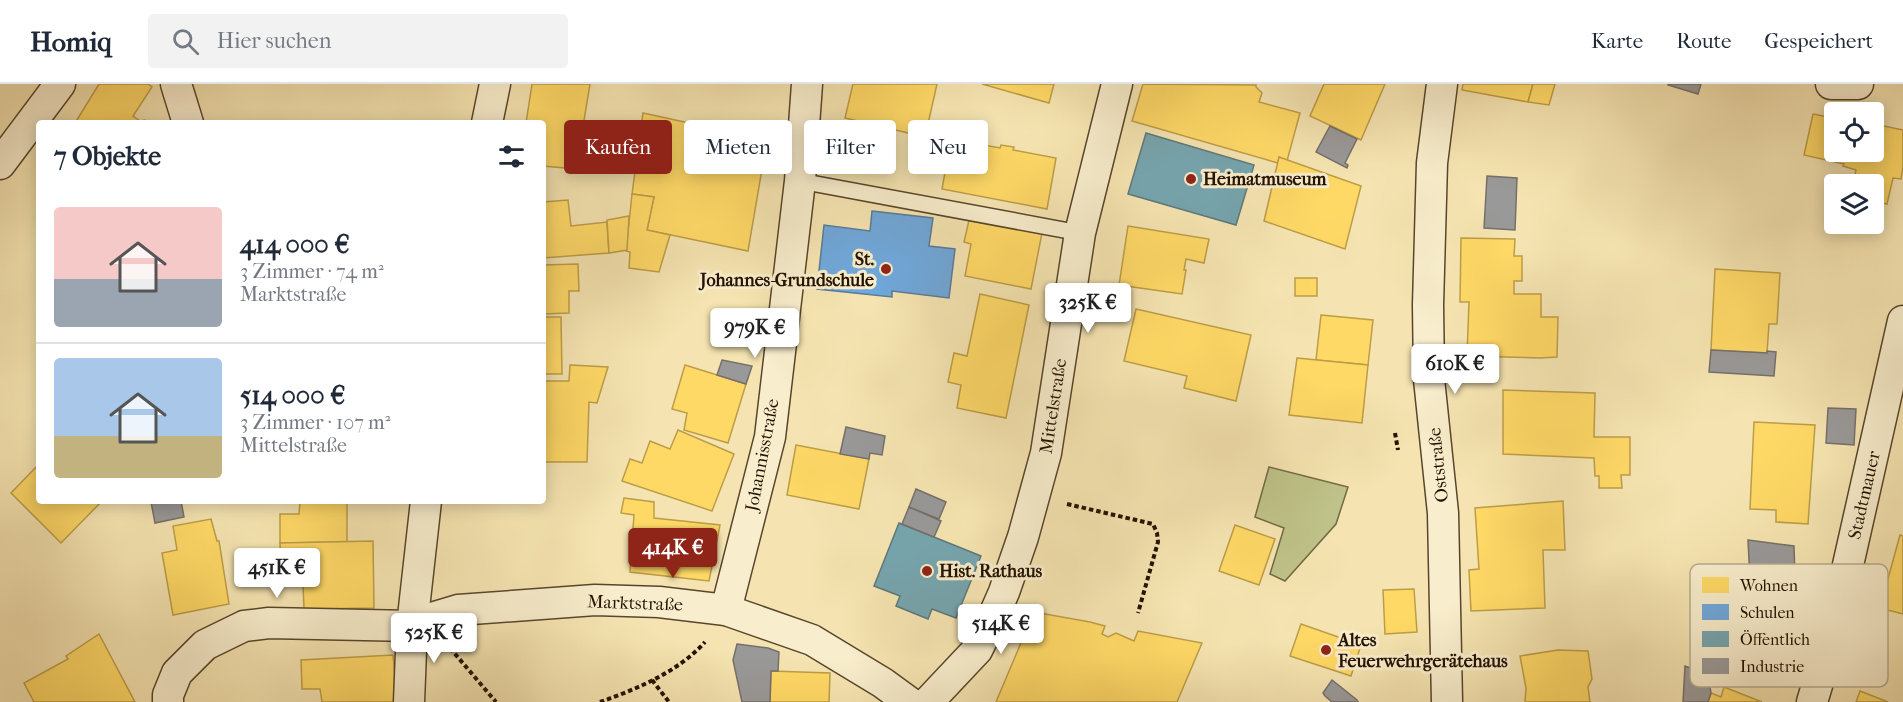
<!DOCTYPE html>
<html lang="de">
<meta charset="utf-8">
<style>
:root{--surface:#fff;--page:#f2f2f3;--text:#1f2937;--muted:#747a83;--line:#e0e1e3;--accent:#8f2418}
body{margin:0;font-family:"IM FELL French Canon",serif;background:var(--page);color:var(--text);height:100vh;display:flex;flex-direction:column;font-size:22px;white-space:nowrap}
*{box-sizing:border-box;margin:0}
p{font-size:20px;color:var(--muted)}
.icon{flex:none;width:33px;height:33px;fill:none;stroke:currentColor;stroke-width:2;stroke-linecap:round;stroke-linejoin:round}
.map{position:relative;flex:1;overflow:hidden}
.side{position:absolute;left:36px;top:36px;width:510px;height:384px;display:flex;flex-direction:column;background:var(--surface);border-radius:6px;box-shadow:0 3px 15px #0003}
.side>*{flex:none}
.top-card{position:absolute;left:564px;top:36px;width:570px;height:54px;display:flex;gap:12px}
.controls{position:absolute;left:1824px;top:18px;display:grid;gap:12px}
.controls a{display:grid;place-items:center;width:60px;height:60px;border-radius:6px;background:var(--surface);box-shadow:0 3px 15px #0003;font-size:30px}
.price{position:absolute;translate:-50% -51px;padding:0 14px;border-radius:6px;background:#fff;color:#222;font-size:20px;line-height:39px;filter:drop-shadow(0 2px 3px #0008)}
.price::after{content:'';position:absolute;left:50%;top:36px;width:18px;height:14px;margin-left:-9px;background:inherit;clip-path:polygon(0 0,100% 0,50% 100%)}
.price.current{background:var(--accent);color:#fff}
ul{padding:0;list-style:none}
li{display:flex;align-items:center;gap:18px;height:150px;padding:0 18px}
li+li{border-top:2px solid var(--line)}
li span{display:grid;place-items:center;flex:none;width:168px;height:120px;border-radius:6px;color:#555}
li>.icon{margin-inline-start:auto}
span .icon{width:72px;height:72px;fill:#fffc;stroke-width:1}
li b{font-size:26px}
h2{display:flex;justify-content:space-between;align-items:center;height:72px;padding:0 18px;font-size:26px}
.chip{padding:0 21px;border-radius:6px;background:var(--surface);box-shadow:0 3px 15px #0003;font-size:21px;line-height:54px}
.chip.current{background:var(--accent);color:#fff}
header{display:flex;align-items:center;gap:36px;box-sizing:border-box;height:84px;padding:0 30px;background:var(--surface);border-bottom:2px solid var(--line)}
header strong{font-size:28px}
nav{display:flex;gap:33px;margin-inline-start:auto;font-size:21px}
.search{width:420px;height:54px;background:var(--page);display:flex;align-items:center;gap:15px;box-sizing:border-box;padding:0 21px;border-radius:6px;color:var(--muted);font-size:22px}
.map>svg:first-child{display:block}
.green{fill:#bfc389;stroke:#716a44;stroke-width:1.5}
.homes{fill:#ffd966;stroke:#bd9d47;stroke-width:1.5}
.schools{fill:#6fa8dc;stroke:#587b9a;stroke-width:1.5}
.public{fill:#76a5af;stroke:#5d797a;stroke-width:1.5}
.industry{fill:#999;stroke:#76706b;stroke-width:1.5}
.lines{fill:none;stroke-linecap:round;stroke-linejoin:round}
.service-casing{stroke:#58462c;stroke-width:18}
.minor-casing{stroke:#58462c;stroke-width:33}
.path{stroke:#231200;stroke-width:4;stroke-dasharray:4.5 3;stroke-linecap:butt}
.service{stroke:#f8edcc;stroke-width:15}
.minor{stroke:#f8edcc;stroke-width:30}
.poi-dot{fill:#8f2418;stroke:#f8edcc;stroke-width:2}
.labels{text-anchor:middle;stroke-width:6;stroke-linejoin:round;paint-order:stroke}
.poi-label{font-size:18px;font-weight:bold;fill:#231200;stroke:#f8edcc;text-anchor:start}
.street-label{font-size:18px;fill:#231200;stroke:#f8edcc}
.key{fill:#f8edcc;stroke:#b8ab8f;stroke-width:1.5}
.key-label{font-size:16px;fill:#231200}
</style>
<header>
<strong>Homiq</strong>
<div class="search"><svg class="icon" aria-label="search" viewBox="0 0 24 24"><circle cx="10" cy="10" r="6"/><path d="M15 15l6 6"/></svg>Hier suchen</div>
<nav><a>Karte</a><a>Route</a><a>Gespeichert</a></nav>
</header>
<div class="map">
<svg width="1903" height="618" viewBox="0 0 1903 618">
<rect width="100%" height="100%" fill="#f5e4b1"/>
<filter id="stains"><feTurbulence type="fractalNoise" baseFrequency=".00333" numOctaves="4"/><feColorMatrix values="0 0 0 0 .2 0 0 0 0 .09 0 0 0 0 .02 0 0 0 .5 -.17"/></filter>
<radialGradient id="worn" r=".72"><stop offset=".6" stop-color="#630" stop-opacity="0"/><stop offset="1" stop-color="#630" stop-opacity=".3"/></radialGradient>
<polygon class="green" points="1269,383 1348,403 1336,440 1285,497 1270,490 1284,444 1255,433"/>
<g class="homes">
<polygon points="99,0 148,0 152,3 133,32 140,37 145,36 150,39 75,39"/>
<polygon points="532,0 590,0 576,85 543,82 543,39 526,39"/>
<polygon points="853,0 937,0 925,53 845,34"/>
<polygon points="982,0 1054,0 1049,19"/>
<polygon points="1143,0 1256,1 1256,3 1262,9 1259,18 1300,29 1287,77 1279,73 1278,79 1132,37"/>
<polygon points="1324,0 1385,0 1361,56 1310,32"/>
<polygon points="1463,0 1533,0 1528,18 1462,6"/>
<polygon points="1533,0 1555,0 1549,21 1528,18"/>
<polygon points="643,29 767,56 748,167 647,146 654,113 632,110"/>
<polygon points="1813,30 1834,34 1834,68 1874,68 1874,40 1903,46 1903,83 1901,95 1893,94 1887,120 1874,117 1874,100 1853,100 1856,86 1843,82 1844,80 1804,71"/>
<polygon points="951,55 1000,64 1001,61 1014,63 1013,66 1056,74 1047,125 942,105"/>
<polygon points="1279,73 1361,102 1345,165 1264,137"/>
<polygon points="632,110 654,113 647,146 670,151 659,188 629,184 630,168 626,167"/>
<polygon points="568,116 571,142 607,138 609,169 543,174 543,118"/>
<polygon points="629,132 627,166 609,169 607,136"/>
<polygon points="969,136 1042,149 1031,205 965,192 971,160 964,158"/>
<polygon points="1128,142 1209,155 1204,179 1186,175 1184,186 1186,186 1182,210 1119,201"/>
<polygon points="1461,154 1515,155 1514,172 1522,172 1522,197 1514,197 1514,210 1541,210 1541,233 1558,233 1557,273 1540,274 1467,272 1469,218 1460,218"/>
<polygon points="578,180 579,207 569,207 569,229 543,230 543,181"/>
<polygon points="1715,185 1780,189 1777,240 1769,240 1767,269 1711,266"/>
<rect x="1295" y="194" width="22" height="18"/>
<polygon points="980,210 1029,221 1006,334 957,324 961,301 948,298 954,269 967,272"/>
<polygon points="1136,225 1251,251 1236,317 1184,304 1187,292 1124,277"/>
<polygon points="1321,231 1373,236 1368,281 1316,276"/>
<polygon points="543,233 561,233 562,290 543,290"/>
<polygon points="1297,274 1368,281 1362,339 1289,331"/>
<polygon points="570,281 608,283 597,319 589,318 587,378 543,378 543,297 569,297"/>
<polygon points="685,281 746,300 728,359 684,346 687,329 672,325"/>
<polygon points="1503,306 1595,309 1594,353 1630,353 1630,391 1621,391 1622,404 1599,404 1599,392 1595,392 1594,374 1503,370"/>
<polygon points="1754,338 1815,341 1808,440 1776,438 1776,426 1750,425"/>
<polygon points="678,346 734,370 712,427 622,397 630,375 642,379 650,357 670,365"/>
<polygon points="796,361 869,375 859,425 787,411"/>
<polygon points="39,380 39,417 102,417 61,459 11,409"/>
<polygon points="624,414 654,418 654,434 720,441 709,497 630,488 634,431 621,429"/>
<polygon points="347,417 347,458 280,459 280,430 299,430 300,418"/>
<polygon points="1563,417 1565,466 1543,466 1545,524 1471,527 1469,486 1479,485 1475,424"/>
<polygon points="211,435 217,457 219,457 229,520 173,531 162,469 177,466 173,442"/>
<polygon points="1235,441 1275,455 1259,501 1219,487"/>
<polygon points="1900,451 1903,452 1903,530 1880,524"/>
<polygon points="373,457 374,524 304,525 303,500 294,500 294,492 281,493 280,459"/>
<polygon points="1414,505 1417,548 1385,550 1383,506"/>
<polygon points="1034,528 1090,538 1105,542 1102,550 1108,553 1116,549 1134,557 1138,547 1202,559 1177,618 996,618"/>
<polygon points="1301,540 1361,561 1351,592 1290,572"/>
<polygon points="99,550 135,618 34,618 24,599 68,575 66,572"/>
<polygon points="1558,566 1588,567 1592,595 1588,603 1590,618 1525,618 1526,604 1520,572"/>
<polygon points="393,571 397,618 322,618 320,605 302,605 301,576"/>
<polygon points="771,587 830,589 829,618 770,618"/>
<polygon points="1724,603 1762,618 1708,618 1711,609 1721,613"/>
<polygon points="1860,607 1888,618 1856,618"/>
</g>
<polygon class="schools" points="872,127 933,134 929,162 955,165 949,214 892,207 892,213 817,205 824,141 870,147"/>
<g class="public">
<polygon points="1146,49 1254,81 1236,141 1128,110"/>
<polygon points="899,439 981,472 956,534 932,525 928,535 896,522 900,512 874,502"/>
</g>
<g class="industry">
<polygon points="1668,0 1701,0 1698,10 1668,1"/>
<polygon points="1330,42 1357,55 1345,79 1348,81 1347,84 1316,68"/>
<polygon points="1487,92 1517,94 1515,146 1484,144"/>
<polygon points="1711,266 1767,269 1767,267 1776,268 1774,292 1709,288"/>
<polygon points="722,276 752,282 746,300 717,291"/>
<polygon points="1828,324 1856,325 1854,361 1826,359"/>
<polygon points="846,343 885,352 882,371 870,369 869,375 840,370"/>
<polygon points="916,405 946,418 939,435 909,423"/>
<polygon points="157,417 181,417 184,433 155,439 151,418"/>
<polygon points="909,423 941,437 934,453 902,440"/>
<polygon points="1748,456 1794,462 1795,494 1750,496"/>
<polygon points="737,560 768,564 779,568 778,587 771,587 770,618 742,618 733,576"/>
<polygon points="1685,582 1708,591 1711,609 1708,618 1683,618"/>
<polygon points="1332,596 1357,616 1358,618 1332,618 1325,612 1323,609"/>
</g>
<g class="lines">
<defs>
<polyline id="service" points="800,97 1080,149"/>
<g id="minor">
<polyline points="176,0 188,39"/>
<polyline points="1442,0 1432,79 1428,221 1429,295 1443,429 1447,618"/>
<polyline points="1831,0 1858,0"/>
<polyline points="487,39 495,0"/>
<polyline points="0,80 60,0"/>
<polyline points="726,526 770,353 800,97 807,0"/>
<polyline points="168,618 168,611 177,589 205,561 244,542 269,539 412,542 428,535 458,526 595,516 659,518 726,526 812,556 883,599 909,618"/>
<polyline points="409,618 412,542 426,417"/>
<polyline points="928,618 977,566 990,540 1004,508 1023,453 1046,369 1080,149 1117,0"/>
<polyline points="1812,618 1832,552 1903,237"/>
</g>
</defs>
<use href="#service" class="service-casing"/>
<use href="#minor" class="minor-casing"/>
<g class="path">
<polyline points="1395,349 1398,366"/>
<polyline points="1067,420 1153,440 1157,449 1158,458 1138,529"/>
<polyline points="450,564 496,618"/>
<polyline points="652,596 669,618"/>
<path d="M600,618C637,605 678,588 705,558"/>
</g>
<use href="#service" class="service"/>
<use href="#minor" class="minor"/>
</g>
<g class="poi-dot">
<circle cx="1191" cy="95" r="6"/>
<circle cx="886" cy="185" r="6"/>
<circle cx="927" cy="487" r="6"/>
<circle cx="1326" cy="566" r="6"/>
</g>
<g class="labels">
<g class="poi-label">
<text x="1203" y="101">Heimatmuseum</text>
<text x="874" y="181" text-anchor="end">St.<tspan x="874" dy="21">Johannes-Grundschule</tspan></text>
<text x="939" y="493">Hist. Rathaus</text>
<text x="1338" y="562">Altes<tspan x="1338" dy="21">Feuerwehrgerätehaus</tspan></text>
</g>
<g class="street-label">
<text transform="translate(1053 322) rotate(-81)" y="6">Mittelstraße</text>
<text transform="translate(762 371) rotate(-79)" y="6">Johannisstraße</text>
<text transform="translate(1438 381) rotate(-96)" y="6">Oststraße</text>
<text transform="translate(1864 411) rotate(-77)" y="6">Stadtmauer</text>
<text transform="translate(635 519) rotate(2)" y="6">Marktstraße</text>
</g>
</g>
<rect x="1690" y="480" width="198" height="123" rx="9" class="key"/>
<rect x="1702" y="493" width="27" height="16" fill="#ffd966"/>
<rect x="1702" y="520" width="27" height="16" fill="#6fa8dc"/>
<rect x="1702" y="547" width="27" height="16" fill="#76a5af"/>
<rect x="1702" y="574" width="27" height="16" fill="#999"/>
<g class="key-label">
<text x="1740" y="507">Wohnen</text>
<text x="1740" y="534">Schulen</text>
<text x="1740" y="561">Öffentlich</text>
<text x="1740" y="588">Industrie</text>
</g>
<rect width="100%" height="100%" filter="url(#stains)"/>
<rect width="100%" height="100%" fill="url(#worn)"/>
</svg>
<div class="controls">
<a><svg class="icon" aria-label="locate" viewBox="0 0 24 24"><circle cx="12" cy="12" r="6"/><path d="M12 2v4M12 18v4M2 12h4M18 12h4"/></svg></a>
<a><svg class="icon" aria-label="layers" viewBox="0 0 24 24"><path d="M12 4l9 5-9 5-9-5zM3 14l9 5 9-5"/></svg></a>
</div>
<b class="price" style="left:1088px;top:250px">325K €</b>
<b class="price" style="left:755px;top:275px">979K €</b>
<b class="price" style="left:1455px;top:311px">610K €</b>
<b class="price current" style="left:673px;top:495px">414K €</b>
<b class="price" style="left:277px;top:515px">451K €</b>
<b class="price" style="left:1001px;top:571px">514K €</b>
<b class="price" style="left:434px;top:580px">525K €</b>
<div class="top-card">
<a class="chip current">Kaufen</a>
<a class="chip">Mieten</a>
<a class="chip">Filter</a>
<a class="chip">Neu</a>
</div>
<section class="side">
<h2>7 Objekte<svg class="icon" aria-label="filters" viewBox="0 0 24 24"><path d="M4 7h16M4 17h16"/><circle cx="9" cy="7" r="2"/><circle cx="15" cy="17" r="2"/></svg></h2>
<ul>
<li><span style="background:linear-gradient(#f6c9c9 60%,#9aa5b1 0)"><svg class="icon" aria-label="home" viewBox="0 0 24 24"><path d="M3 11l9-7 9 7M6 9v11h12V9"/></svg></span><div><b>414 000 €</b><p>3 Zimmer · 74 m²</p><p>Marktstraße</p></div></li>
<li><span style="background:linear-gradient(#a9c7e8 65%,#c2b280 0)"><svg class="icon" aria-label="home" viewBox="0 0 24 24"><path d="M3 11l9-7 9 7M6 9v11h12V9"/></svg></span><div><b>514 000 €</b><p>3 Zimmer · 107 m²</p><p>Mittelstraße</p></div></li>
</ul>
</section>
</div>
